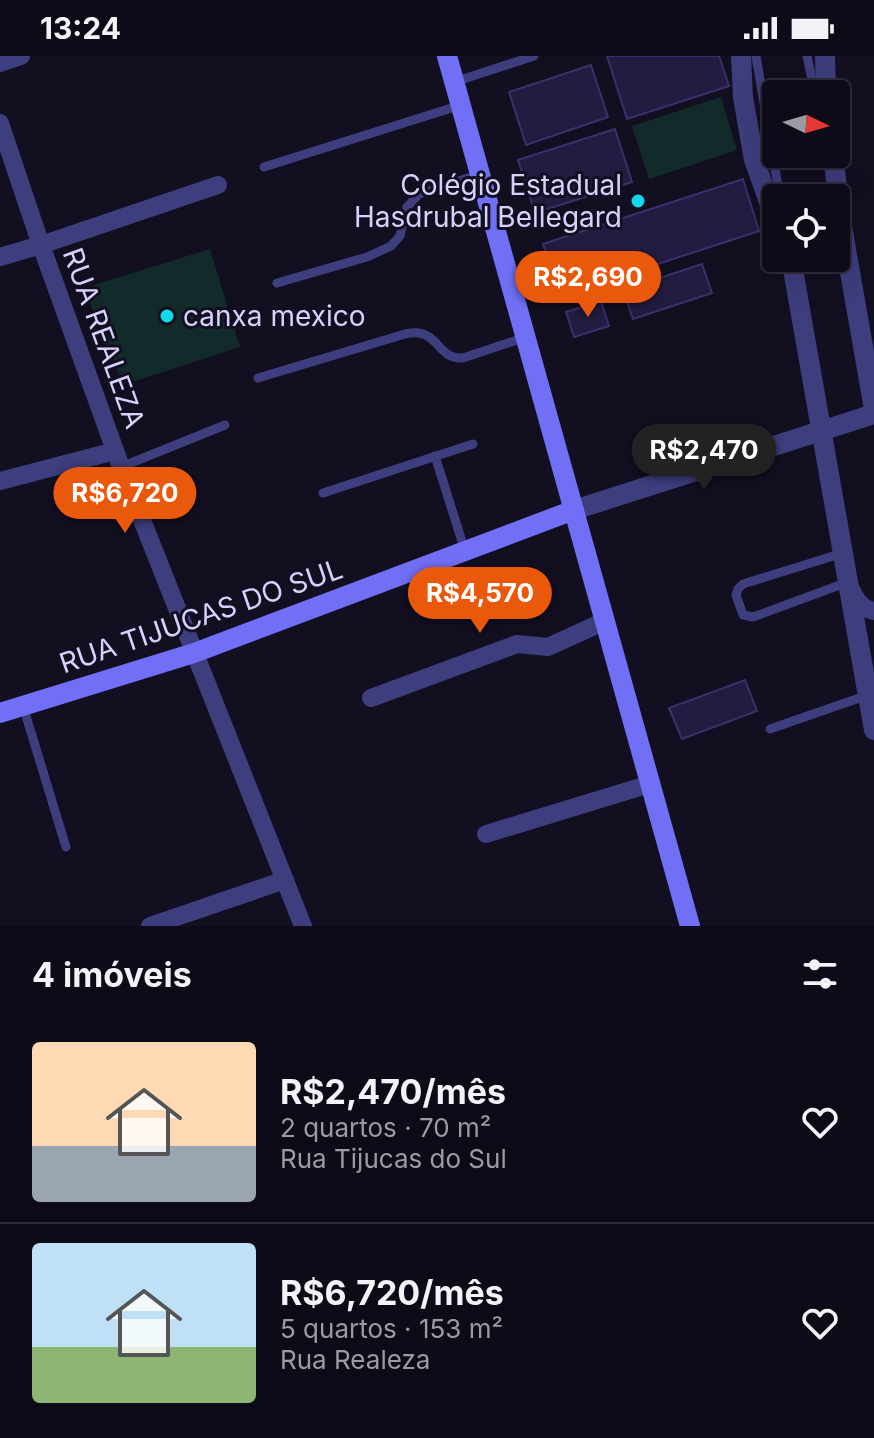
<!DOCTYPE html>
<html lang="pt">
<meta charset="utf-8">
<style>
:root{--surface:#0e0b19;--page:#171422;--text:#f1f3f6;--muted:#9b9ba2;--line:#2e2b38;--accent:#ea580c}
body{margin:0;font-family:Inter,sans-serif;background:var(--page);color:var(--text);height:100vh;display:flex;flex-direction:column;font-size:30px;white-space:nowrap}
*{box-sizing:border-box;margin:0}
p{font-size:26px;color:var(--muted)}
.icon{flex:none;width:44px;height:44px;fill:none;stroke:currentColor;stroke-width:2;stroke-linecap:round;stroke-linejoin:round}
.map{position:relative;height:870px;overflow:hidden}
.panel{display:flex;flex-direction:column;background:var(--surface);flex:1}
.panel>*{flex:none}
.needle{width:52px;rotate:95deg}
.tools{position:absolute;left:762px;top:24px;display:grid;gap:16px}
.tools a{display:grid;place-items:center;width:88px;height:88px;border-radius:8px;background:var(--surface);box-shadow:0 8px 32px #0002,0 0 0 2px var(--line);font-size:40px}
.price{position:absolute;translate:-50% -68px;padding:0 18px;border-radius:28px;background:var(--accent);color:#fff;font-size:26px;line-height:52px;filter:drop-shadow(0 2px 4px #0008)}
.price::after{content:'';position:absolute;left:50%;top:48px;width:24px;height:18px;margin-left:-12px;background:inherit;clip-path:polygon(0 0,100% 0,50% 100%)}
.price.active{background:#222;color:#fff}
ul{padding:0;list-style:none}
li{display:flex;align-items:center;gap:24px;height:200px;padding:0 32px}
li+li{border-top:2px solid var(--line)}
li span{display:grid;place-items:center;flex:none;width:224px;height:160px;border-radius:8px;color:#555}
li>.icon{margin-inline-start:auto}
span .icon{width:96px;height:96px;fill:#fffc;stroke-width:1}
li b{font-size:34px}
h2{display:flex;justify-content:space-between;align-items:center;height:96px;padding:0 32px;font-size:34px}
.status{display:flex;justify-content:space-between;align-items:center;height:56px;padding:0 40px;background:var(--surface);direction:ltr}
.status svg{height:22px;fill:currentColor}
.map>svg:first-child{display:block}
.green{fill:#122a29}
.building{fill:#231c41;stroke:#3a306b;stroke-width:2}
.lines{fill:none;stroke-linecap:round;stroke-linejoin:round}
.service{stroke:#3e3d7d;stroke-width:9}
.minor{stroke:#3e3d7d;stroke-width:18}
.tertiary{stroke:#3e3d7d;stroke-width:20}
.secondary{stroke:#706ff6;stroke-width:20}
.poi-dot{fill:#0fd9eb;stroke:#120f21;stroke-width:3}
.labels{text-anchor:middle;stroke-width:6;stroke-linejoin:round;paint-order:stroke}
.poi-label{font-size:28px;fill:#d6d2fc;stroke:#120f21;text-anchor:end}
.street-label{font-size:28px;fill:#d6d2fc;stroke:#120f21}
</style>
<div class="status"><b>13:24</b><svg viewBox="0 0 49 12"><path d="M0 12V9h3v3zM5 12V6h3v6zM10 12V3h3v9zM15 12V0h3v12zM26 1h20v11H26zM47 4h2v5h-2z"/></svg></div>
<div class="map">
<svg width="874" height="870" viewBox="0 0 874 870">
<rect width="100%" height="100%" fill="#120f21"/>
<g class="green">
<polygon points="721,41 737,94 649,123 632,70"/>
<polygon points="210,193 240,291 123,329 84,232"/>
</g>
<g class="building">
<polygon points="607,0 719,0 729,30 627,63"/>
<polygon points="591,9 608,61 526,89 509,36"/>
<polygon points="615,73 632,126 535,157 518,104"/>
<polygon points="743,123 759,175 560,240 543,188"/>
<polygon points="702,208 712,237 633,263 623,234"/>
<polygon points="601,245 609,270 574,281 566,256"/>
<polygon points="745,624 757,655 682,683 669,652"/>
</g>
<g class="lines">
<g class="service">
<polyline points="756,0 780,142"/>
<polyline points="807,0 815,38"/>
<polyline points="454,26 534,0"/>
<polyline points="264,111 461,49"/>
<polyline points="277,227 367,201 391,190 400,180 407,151 419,138 480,118"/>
<path d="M258,322L405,278C410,277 414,276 419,277C439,280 439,303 463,302L526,281"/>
<polyline points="435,400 465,495"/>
<polyline points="121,411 225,369"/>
<polyline points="323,437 473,388"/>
<polyline points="843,497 743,528 738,533 736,539 743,559 753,561 848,526"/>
<polyline points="23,650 66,791"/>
<polyline points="770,673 868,639"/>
</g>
<g class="minor">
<polyline points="0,7 21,0"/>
<polyline points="0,67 41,189 121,411 303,870"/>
<polyline points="0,201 41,189 218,129"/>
<polyline points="0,425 115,395"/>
<path d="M851,533C856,544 862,553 874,555"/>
<polyline points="371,642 517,588 548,591 605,565"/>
<polyline points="486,778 650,728"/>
<polyline points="150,870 285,824"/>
</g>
<g class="tertiary">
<polyline points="741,0 743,41 754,104 773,157 776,161"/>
<polyline points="825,0 826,38"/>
<polyline points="833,98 840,159 874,353"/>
<polyline points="791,202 874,674"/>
<polyline points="574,454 874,358"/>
</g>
<g class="secondary">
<polyline points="447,0 690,870"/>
<polyline points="0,657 194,597 574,454"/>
</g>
</g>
<g class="poi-dot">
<circle cx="638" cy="145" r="8"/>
<circle cx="167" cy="260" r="8"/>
</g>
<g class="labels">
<g class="poi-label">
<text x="622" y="139">Colégio Estadual<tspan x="622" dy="32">Hasdrubal Bellegard</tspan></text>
<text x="183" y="270" text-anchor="start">canxa mexico</text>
</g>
<g class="street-label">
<text transform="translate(104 282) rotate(70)" y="10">RUA REALEZA</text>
<text transform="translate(201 560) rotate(-19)" y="10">RUA TIJUCAS DO SUL</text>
</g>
</g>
</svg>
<div class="tools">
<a><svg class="needle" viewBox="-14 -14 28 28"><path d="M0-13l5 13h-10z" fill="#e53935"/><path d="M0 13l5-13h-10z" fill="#9b9ba2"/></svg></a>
<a><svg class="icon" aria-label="locate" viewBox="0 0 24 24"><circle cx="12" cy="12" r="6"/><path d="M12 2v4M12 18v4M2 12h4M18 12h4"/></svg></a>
</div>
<b class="price" style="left:588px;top:263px">R$2,690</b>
<b class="price active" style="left:704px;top:436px">R$2,470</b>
<b class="price" style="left:125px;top:479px">R$6,720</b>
<b class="price" style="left:480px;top:579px">R$4,570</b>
</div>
<section class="panel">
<h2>4 imóveis<svg class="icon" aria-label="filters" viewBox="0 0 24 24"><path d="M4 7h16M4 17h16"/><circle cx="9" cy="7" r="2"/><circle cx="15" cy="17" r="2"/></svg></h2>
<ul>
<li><span style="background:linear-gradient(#ffd9b3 65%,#9aa5b1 0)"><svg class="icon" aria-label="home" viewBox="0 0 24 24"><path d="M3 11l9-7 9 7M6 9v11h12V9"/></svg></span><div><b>R$2,470/mês</b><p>2 quartos · 70 m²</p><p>Rua Tijucas do Sul</p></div><svg class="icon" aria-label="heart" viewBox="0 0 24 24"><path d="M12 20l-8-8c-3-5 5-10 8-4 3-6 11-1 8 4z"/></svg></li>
<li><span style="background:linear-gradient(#bfe0f5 65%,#8fb573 0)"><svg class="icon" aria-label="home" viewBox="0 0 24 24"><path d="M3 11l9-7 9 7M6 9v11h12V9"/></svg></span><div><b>R$6,720/mês</b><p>5 quartos · 153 m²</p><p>Rua Realeza</p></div><svg class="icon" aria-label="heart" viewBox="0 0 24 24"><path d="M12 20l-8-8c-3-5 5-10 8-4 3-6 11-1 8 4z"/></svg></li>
</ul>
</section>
